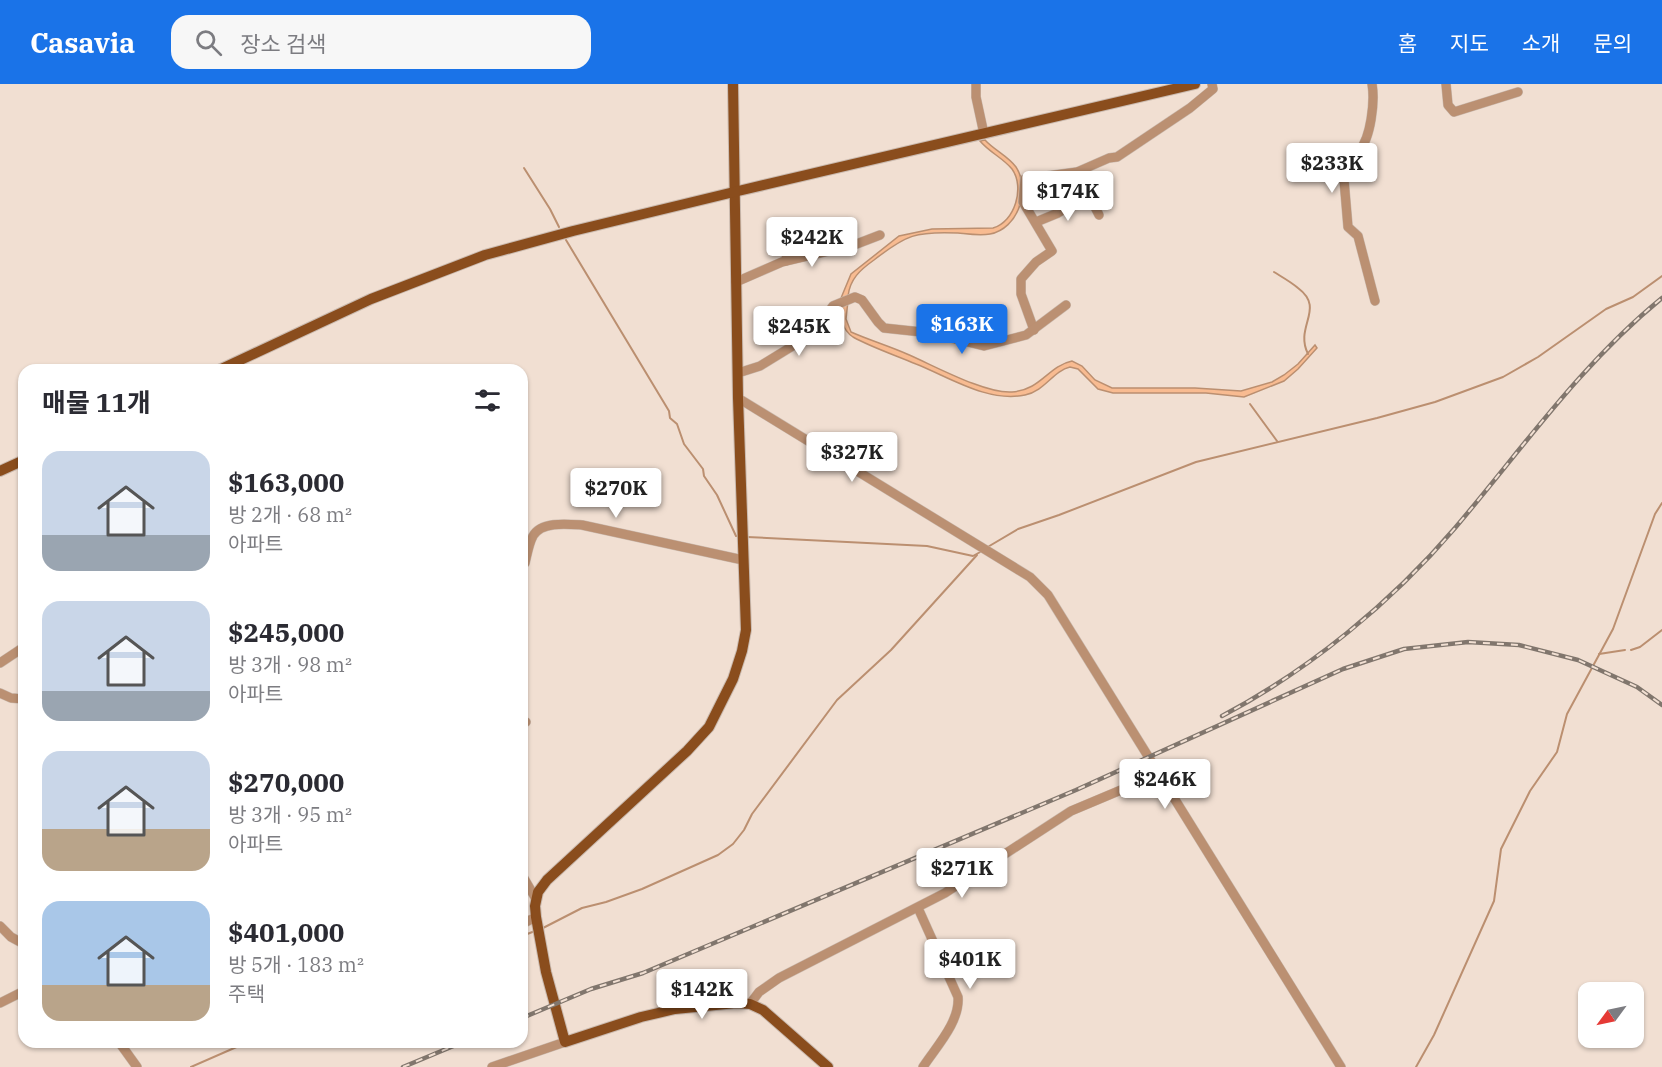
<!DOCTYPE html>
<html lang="ko">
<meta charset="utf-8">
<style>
:root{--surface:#fff;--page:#f7f7f7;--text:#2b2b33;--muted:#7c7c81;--accent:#1a73e8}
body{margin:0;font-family:"IBM Plex Serif","Noto Sans KR",serif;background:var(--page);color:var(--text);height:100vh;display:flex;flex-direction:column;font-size:22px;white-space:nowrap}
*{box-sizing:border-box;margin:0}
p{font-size:20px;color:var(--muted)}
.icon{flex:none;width:33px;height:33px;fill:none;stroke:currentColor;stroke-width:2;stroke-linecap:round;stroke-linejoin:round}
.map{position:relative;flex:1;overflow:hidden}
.side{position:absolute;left:18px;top:280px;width:510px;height:684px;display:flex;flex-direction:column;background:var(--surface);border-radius:18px;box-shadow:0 2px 4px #0004}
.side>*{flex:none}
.needle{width:39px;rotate:237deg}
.tools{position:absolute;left:1578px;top:898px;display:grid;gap:12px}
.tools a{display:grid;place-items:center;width:66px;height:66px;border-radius:12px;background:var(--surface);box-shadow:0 2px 4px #0004;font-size:30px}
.price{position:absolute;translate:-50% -51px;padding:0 14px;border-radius:6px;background:#fff;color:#222;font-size:20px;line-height:39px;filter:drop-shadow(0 2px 3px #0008)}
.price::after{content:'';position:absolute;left:50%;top:36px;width:18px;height:14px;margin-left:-9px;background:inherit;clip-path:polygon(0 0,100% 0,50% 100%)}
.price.current{background:var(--accent);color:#fff}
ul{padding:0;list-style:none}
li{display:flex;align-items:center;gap:18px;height:150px;padding:0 24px}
li span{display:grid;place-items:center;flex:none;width:168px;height:120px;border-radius:18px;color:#555}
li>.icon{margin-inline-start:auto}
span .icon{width:72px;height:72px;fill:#fffc;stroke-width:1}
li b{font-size:26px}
h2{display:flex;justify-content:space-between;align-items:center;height:72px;padding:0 24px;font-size:26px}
header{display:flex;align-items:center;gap:36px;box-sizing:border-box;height:84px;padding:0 30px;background:var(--accent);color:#fff}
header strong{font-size:28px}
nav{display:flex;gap:33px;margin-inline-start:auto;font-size:21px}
.search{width:420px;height:54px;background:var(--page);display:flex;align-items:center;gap:15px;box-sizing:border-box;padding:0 21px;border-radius:18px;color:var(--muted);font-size:22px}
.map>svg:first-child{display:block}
.water{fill:#f8bb91;stroke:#bb8f70;stroke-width:1.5}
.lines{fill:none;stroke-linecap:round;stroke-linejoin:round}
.stream{stroke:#bb8f70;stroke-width:2}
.minor-casing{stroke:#cabaaf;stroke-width:10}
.major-casing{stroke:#cabaaf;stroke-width:12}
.minor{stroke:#bb9072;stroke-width:9}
.major{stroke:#8a4d1d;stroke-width:10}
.rail-casing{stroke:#81766d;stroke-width:4.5}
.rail{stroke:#f1dfd2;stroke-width:2;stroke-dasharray:7;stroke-linecap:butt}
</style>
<header>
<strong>Casavia</strong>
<div class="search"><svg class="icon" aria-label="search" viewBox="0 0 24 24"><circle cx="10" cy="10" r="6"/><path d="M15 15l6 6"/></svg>장소 검색</div>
<nav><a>홈</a><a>지도</a><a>소개</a><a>문의</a></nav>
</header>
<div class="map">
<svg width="1662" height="983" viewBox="0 0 1662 983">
<rect width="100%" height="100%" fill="#f1dfd2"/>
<g class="water">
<path d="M985,56C994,66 1008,72 1016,83C1031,106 1018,145 990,150C980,152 968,150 958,149C916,147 906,151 874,176C860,186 850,195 848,212L841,214L851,190L899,152L932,145L993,144C1015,138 1025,103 1012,85C1003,74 989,68 980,57Z"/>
<path d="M848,217L846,235L851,248C869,256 889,262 907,270C933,281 985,310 1012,308C1041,306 1048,282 1072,277L1082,282L1095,296L1112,304H1195L1241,307L1272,298L1284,291L1298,280L1315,261L1317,264L1298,285L1284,297L1244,313L1206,309H1113L1098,305L1078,285L1070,283C1053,287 1045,307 1025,311C988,319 949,293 916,280C895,271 873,264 853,253C841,245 841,233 841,220Z"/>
</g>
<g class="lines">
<g class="stream">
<polyline points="524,84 550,125 559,143"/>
<polyline points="566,156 669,327 670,334 677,340 684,360 703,385 704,392 717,411 736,452 739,452"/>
<path d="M1274,188C1282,193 1291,198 1298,204C1326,225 1294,242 1308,270"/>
<polyline points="1250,320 1277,357"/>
<polyline points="747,453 927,462 973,472 982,467"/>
<polyline points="986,464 1018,445 1059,431 1196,378 1377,334 1435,318 1503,293 1538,273 1606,225 1633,213 1662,192"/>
<polyline points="1631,566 1640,563 1662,546"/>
<polyline points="1599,570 1625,566"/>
<polyline points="543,844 582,824 606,818 642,805 718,771 733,760 744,746 752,730 837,616 891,566 977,471"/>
<polyline points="522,852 535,847"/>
<polyline points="191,983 248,958"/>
<polyline points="1416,983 1434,951 1494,817 1501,765 1530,707 1557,668 1567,630 1613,545 1655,430 1662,419"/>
</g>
<defs>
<g id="minor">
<polyline points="976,0 976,13 984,50"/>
<path d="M1372,0C1375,17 1371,54 1359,67C1354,74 1345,75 1343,84L1348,143L1358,152L1375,217"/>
<polyline points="1446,0 1448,21 1454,28 1518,8"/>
<polyline points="1077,88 1099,131"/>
<polyline points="1036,138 1058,129 1088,111"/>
<polyline points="786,177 788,156 809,139"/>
<polyline points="736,198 782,178 854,161 880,151"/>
<polyline points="1034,246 1021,210 1021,195 1036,178 1052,167 1023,118 1025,95 1077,88 1109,74 1117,73 1190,24 1213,5 1212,0"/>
<polyline points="738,289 760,282 804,255 820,240 833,222 855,213 862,216 878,238 884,244 931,249 984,262 1026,251 1066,221"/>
<polyline points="738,314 1030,493 1048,511 1341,983"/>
<path d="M522,482L525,479C527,471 529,459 533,452C541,437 568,440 582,441L743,476"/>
<polyline points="0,579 24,563"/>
<polyline points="0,609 11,614 24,615"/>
<polyline points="522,640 526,638"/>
<polyline points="522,791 536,815"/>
<path d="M918,824L958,913C960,938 936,963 923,983"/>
<polyline points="522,840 536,833"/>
<polyline points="0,842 11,853 24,860"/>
<polyline points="0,919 24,907"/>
<polyline points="750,920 759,908 779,894 945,809 1071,727 1159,690"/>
<polyline points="119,958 137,983"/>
<polyline points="492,983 565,958"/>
</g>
<g id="major">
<polyline points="733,0 738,314 746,546 742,567 733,595 709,643 687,667 547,796 538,808 535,822 536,833 546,888 565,958 641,933 675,925 736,919 750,920 763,926 828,983"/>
<polyline points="219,286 371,215 485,171 573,147 734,108 1195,0"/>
<polyline points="0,387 24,376"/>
</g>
</defs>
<use href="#minor" class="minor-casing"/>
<use href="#major" class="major-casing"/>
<use href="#minor" class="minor"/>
<use href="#major" class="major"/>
<defs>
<g id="rail">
<path d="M1222,632C1309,586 1391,519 1455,444C1522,365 1581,280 1662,214"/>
<polyline points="522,934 591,905 643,889 1076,706 1343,585 1404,565 1468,558 1519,561 1578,576 1637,603 1662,621"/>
<polyline points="403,983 463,958"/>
</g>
</defs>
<use href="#rail" class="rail-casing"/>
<use href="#rail" class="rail"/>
</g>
</svg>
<div class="tools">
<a><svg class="needle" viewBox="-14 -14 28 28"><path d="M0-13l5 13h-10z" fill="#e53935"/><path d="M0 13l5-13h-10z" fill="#7c7c81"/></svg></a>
</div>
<b class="price" style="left:1332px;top:110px">$233K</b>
<b class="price" style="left:1068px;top:138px">$174K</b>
<b class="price" style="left:812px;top:184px">$242K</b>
<b class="price current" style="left:962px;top:271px">$163K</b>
<b class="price" style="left:799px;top:273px">$245K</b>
<b class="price" style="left:852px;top:399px">$327K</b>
<b class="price" style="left:616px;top:435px">$270K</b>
<b class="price" style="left:1165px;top:726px">$246K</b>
<b class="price" style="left:962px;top:815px">$271K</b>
<b class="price" style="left:970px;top:906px">$401K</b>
<b class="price" style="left:702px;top:936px">$142K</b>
<section class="side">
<h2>매물 11개<svg class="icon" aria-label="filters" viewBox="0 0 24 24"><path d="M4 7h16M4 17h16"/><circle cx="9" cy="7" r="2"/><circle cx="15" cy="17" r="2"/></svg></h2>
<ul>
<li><span style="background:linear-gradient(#c9d6e8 70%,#9aa5b1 0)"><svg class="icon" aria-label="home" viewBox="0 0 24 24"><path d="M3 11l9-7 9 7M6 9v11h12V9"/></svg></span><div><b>$163,000</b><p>방 2개 · 68 m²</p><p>아파트</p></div></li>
<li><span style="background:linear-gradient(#c9d6e8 75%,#9aa5b1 0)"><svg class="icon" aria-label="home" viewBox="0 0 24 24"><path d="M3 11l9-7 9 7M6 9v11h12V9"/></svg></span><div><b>$245,000</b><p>방 3개 · 98 m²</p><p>아파트</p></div></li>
<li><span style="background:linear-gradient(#c9d6e8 65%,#b9a48a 0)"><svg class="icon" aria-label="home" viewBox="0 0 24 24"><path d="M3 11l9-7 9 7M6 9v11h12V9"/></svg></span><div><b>$270,000</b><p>방 3개 · 95 m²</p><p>아파트</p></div></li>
<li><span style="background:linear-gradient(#a9c7e8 70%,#b9a48a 0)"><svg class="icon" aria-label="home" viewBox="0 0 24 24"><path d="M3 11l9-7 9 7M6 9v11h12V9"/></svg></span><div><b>$401,000</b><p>방 5개 · 183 m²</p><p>주택</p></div></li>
</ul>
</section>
</div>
